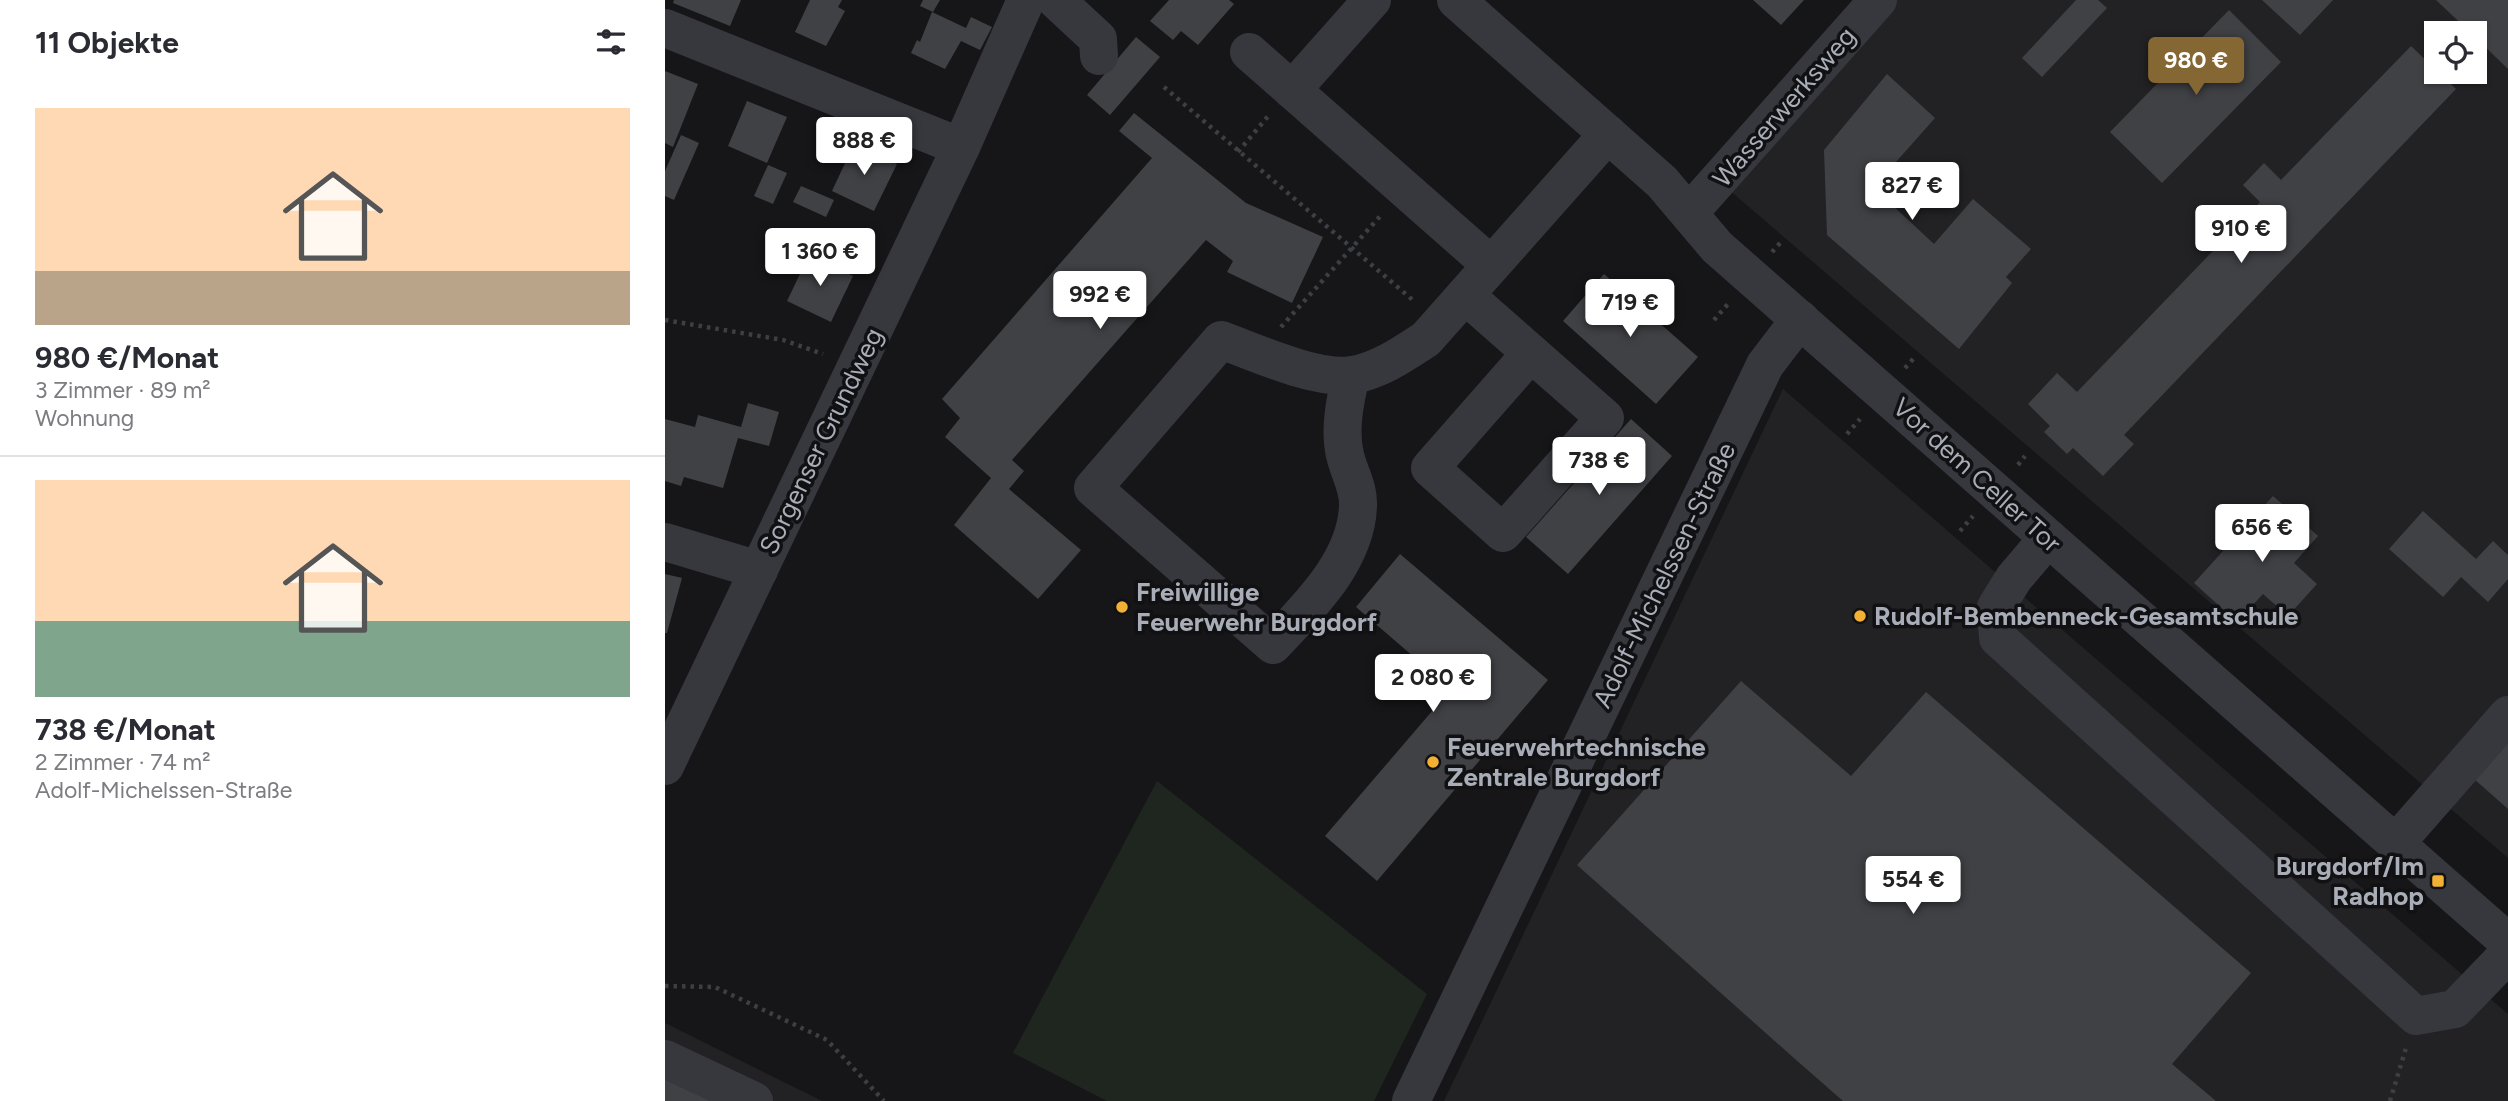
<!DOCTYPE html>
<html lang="de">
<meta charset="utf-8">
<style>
:root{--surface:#fff;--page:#f7f7f7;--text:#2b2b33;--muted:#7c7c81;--line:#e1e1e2;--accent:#856733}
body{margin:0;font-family:Figtree,sans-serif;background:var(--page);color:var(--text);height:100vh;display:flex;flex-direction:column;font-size:26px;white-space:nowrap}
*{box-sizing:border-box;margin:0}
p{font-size:23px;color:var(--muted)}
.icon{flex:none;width:38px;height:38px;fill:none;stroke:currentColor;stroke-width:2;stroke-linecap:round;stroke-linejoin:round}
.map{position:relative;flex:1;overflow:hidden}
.panel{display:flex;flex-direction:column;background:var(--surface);width:665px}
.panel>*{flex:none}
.tools{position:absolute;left:1759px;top:21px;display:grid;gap:14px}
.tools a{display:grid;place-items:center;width:63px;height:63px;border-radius:0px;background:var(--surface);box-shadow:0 2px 5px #0004;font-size:35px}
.price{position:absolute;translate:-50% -60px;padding:0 16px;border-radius:7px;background:#fff;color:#222;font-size:23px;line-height:46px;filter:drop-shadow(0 2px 4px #0008)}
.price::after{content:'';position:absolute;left:50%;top:42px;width:21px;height:16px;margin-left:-10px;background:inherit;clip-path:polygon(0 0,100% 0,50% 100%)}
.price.selected{background:var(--accent);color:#fff}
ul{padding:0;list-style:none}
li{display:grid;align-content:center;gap:14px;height:371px;padding:0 35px}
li+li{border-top:2px solid var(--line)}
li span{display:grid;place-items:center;height:217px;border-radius:0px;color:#555}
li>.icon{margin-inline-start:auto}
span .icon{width:126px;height:126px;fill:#fffc;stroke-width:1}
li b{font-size:30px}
h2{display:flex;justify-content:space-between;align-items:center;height:84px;padding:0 35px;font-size:30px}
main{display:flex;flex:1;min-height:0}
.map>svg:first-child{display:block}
.built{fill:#222225;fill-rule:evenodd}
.green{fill:#1e261f}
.building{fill:#404145}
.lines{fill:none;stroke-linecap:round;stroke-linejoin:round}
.path{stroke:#3d3f44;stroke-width:4.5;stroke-dasharray:3.5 5;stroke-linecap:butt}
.minor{stroke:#37383d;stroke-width:38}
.poi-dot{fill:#f2b134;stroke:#111113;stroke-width:2.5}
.labels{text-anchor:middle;stroke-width:7;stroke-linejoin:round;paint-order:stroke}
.street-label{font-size:26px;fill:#a8adb8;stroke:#111113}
.poi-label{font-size:26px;font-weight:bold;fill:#a8adb8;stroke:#111113;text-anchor:start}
</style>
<main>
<section class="panel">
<h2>11 Objekte<svg class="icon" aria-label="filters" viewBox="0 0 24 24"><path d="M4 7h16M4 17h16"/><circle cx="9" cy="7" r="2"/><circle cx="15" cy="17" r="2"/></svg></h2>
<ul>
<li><span style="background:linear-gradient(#ffd9b3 75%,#b9a48a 0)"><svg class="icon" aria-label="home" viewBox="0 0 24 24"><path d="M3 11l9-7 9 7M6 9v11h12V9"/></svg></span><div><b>980 €/Monat</b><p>3 Zimmer · 89 m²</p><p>Wohnung</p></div></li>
<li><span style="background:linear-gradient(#ffd9b3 65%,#7fa58c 0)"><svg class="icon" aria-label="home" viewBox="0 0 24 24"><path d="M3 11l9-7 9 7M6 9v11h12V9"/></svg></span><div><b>738 €/Monat</b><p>2 Zimmer · 74 m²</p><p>Adolf-Michelssen-Straße</p></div></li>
</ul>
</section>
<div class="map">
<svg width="1843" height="1101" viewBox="0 0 1843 1101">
<rect width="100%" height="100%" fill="#161618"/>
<g class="built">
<path d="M1229,0H1843V858L1063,189ZM1771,33H1810V72H1771Z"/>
<polygon points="1118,389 1843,1014 1843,1101 779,1101"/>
<polygon points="0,1023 157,1101 0,1101"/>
</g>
<polygon class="green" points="492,781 762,994 709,1101 442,1101 348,1053"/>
<g class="building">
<polygon points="9,0 76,0 65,26 8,3"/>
<polygon points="145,0 177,0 173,7 180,11 161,46 130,32"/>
<polygon points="258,0 275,0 268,12 255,6"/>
<polygon points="504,0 564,0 569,4 533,45 516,31 508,40 485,21"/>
<polygon points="1088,0 1139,0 1116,25"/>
<polygon points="1411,0 1433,0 1442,8 1377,77 1357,58"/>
<polygon points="1597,0 1668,0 1635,35"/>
<polygon points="1771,0 1843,0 1843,69 1810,37 1810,33 1806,33"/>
<polygon points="1564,10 1616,62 1497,183 1445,132"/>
<polygon points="267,12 301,28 306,17 327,27 315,50 296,41 280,69 246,53 252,40 255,42"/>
<polygon points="471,37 495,57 445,115 422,95"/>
<polygon points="1746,46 1791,89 1459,435 1469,444 1438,476 1408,448 1402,454 1379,432 1385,426 1363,404 1392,373 1412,392 1595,202 1578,185 1599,163 1616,180"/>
<polygon points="0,71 33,84 8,147 0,143"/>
<polygon points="1222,74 1270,118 1223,171 1225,203 1269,244 1308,199 1366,249 1341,277 1347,283 1294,349 1162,235 1159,150"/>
<polygon points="82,101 122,117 102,163 63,146"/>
<polygon points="469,113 581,203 658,237 627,303 562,272 568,261 541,240 347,460 359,471 344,489 416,550 373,599 289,525 326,478 280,437 295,418 277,399 487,158 454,131"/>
<polygon points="16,135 34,143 9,200 0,196 0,171"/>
<polygon points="189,144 232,164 209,211 167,191"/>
<polygon points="103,165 122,173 108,204 89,196"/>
<polygon points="136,186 169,200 161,217 128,202"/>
<polygon points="144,255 188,276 166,322 122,301"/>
<polygon points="939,274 1033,357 991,404 898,321"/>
<polygon points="83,403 114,412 104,446 73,438 58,488 19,477 16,486 0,481 0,419 30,427 33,415 76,427"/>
<polygon points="966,419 1007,456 903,574 861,537"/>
<polygon points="1608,496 1653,536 1629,563 1652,584 1623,616 1598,594 1572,622 1529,583"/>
<polygon points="1758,511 1811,559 1828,541 1843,555 1843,579 1823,602 1796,577 1778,597 1724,549"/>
<polygon points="735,554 883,680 712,881 660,836 786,689 691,607"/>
<polygon points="0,574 17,578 2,633 0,633"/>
<polygon points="1076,681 1186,776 1261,692 1586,973 1507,1064 1551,1101 1178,1101 1130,1059 912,865"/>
<polygon points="1843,738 1843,809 1808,778"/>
<polygon points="0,1078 50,1101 0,1101"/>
</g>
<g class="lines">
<g class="path">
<polyline points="499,87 750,302"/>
<polyline points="573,152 604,115"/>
<polyline points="1107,252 1116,242"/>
<polyline points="0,320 118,340 158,354"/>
<polyline points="1049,320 1063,304"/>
<polyline points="616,327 718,213"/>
<polyline points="1240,368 1249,358"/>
<polyline points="1182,434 1195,419"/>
<polyline points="1353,465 1360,456"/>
<polyline points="1295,531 1308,516"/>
<polyline points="0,986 50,987 162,1040 219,1101"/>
<polyline points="1725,1101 1741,1048"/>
</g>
<g class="minor">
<polyline points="391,0 433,39 434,56"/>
<polyline points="791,0 997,182 1052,247 1843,942"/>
<polyline points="0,28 296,147"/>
<polyline points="584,52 826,265"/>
<polyline points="627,90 707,0"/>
<polyline points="1024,213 1213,0"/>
<polyline points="800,295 866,353"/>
<polygon points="866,353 940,418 838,533 765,468"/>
<path d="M686,375C680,401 674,429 680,455C684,473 694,487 693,506C691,562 643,607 608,645L428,488L556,340C590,352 652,381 688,375C715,370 738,354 761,339L943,134"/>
<polyline points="1383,538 1349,578 1331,607 1333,638 1751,1016 1790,1009 1843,954"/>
<polyline points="0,542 94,570"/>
<polyline points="0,766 296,147 361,0"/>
<polyline points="1730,844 1843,715"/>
<polyline points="0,1059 89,1101"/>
<polyline points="746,1101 1100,365 1135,319"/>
</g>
</g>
<g class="poi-dot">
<circle cx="457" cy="607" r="7"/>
<circle cx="1195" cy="616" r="7"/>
<circle cx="768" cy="762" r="7"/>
<rect x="1766" y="874" width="14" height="14" rx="3.5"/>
</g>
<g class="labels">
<g class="street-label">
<text transform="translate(1119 107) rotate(-49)" y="9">Wasserwerksweg</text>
<text transform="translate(156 441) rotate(-64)" y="9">Sorgenser Grundweg</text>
<text transform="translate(1312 475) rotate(42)" y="9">Vor dem Celler Tor</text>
<text transform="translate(999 575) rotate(-64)" y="9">Adolf-Michelssen-Straße</text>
</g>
<g class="poi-label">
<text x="471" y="601">Freiwillige<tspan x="471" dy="30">Feuerwehr Burgdorf</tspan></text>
<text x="1209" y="625">Rudolf-Bembenneck-Gesamtschule</text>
<text x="782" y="756">Feuerwehrtechnische<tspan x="782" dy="30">Zentrale Burgdorf</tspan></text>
<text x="1759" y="875" text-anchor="end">Burgdorf/Im<tspan x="1759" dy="30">Radhop</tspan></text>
</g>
</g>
</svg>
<div class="tools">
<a><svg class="icon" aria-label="locate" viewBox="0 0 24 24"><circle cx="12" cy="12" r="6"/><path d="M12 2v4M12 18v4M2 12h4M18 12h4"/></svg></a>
</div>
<b class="price selected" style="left:1531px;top:97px">980 €</b>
<b class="price" style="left:199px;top:177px">888 €</b>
<b class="price" style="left:1247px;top:222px">827 €</b>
<b class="price" style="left:1576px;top:265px">910 €</b>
<b class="price" style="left:155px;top:288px">1 360 €</b>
<b class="price" style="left:435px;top:331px">992 €</b>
<b class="price" style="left:965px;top:339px">719 €</b>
<b class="price" style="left:934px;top:497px">738 €</b>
<b class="price" style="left:1597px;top:564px">656 €</b>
<b class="price" style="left:768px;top:714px">2 080 €</b>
<b class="price" style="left:1248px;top:916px">554 €</b>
</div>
</main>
